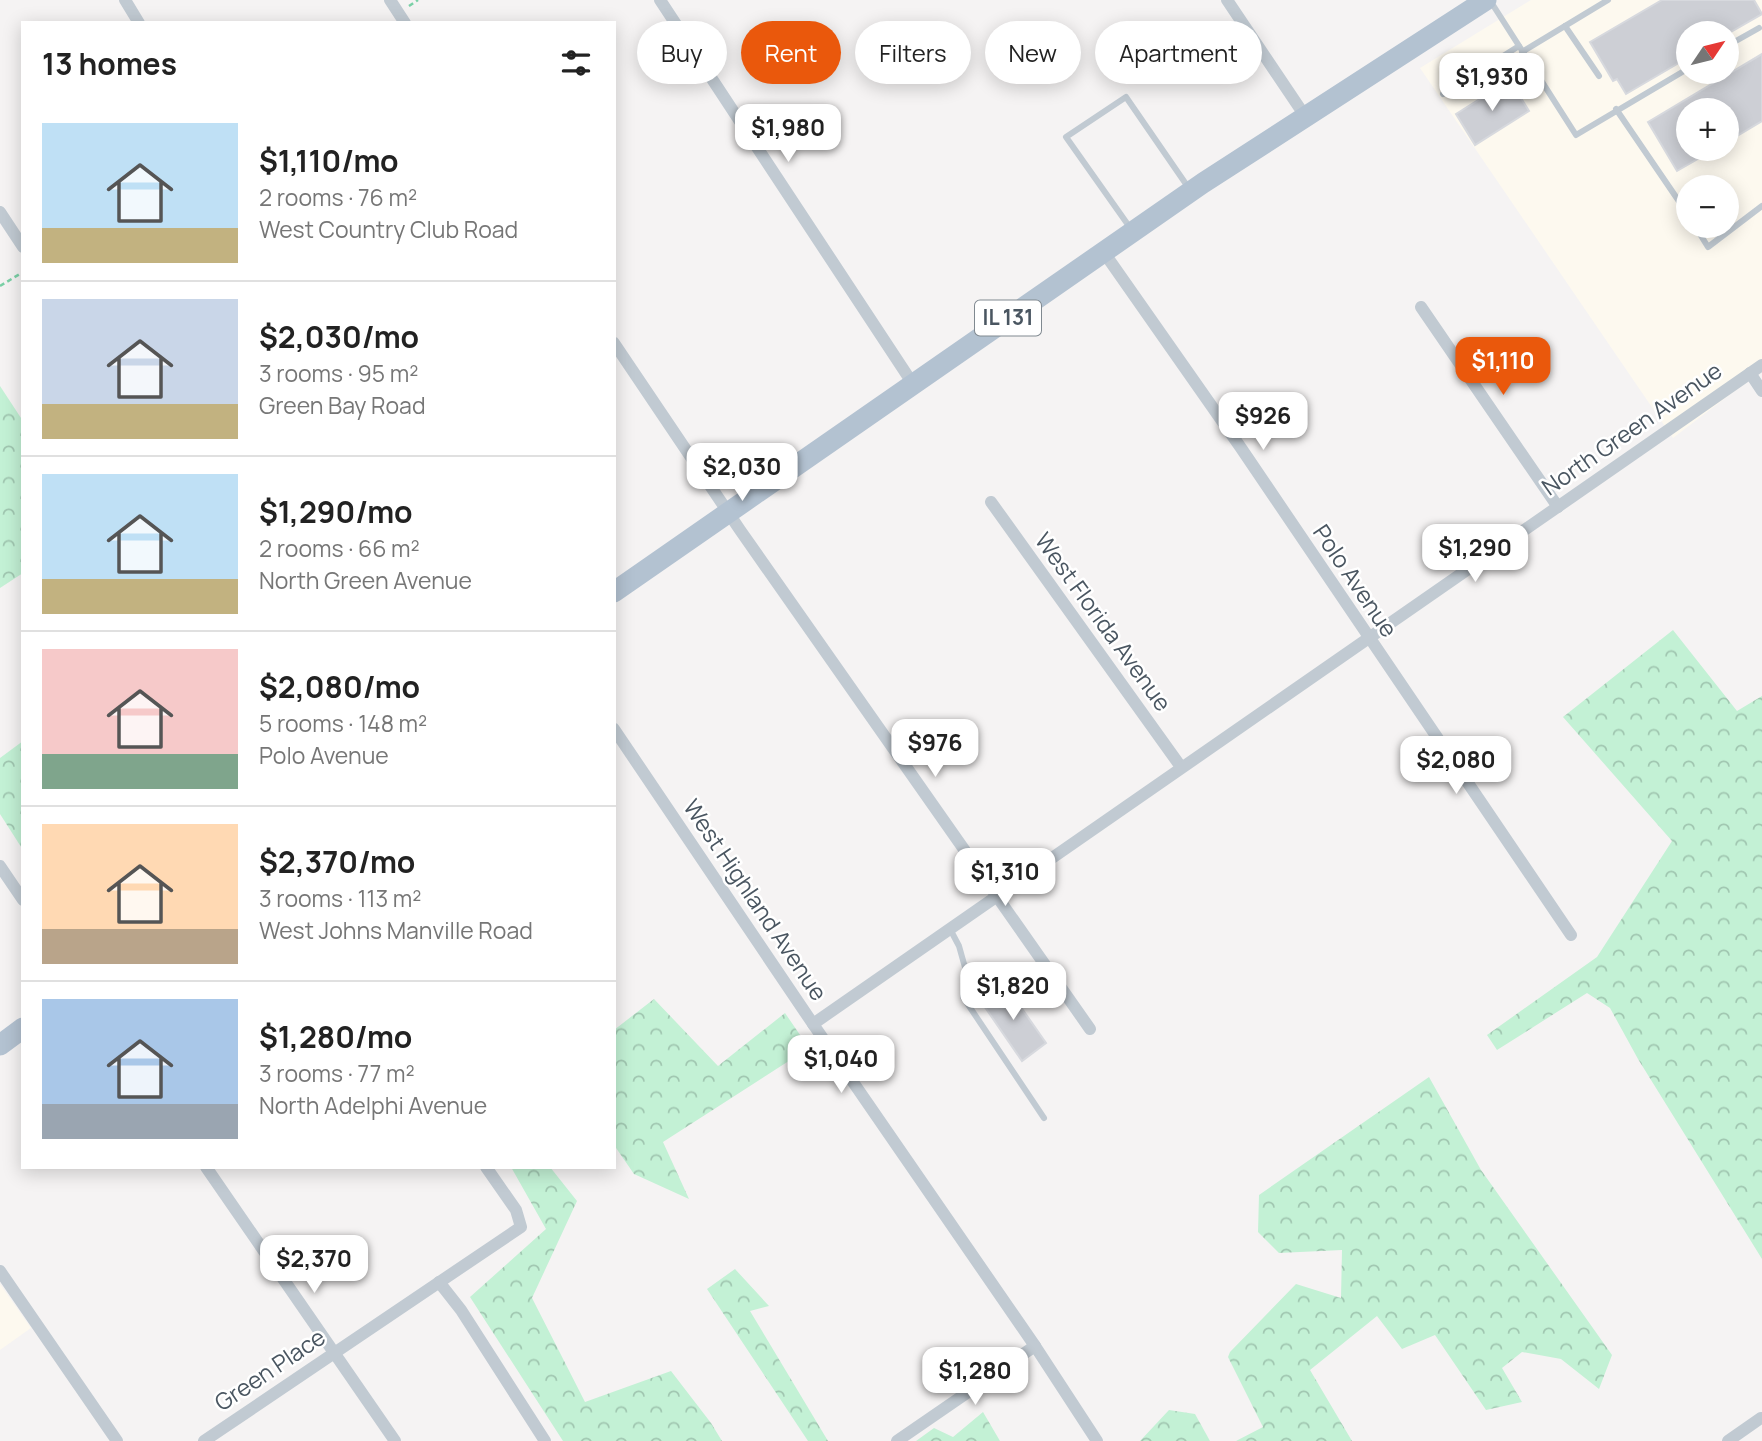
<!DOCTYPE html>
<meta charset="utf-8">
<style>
:root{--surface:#fff;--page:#f2f2f2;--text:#222;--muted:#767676;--line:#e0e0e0;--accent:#ea580c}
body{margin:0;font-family:Manrope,sans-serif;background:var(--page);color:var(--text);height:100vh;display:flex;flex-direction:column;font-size:26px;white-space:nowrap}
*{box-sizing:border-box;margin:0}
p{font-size:23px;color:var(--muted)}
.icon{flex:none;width:38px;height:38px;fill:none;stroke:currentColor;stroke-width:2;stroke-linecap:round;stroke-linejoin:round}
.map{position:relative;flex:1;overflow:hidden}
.panel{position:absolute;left:21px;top:21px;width:595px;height:1148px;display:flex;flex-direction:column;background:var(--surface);border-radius:0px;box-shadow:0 4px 18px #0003}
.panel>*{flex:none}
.top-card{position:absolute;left:637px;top:21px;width:665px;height:63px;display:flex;gap:14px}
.needle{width:46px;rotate:55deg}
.buttons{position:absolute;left:1676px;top:21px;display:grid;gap:14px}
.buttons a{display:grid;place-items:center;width:63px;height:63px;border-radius:50%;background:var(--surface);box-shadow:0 4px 18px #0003;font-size:35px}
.price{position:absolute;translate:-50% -60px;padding:0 16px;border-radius:14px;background:#fff;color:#222;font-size:23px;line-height:46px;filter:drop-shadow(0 2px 4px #0008)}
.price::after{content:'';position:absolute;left:50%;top:42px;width:21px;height:16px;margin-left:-10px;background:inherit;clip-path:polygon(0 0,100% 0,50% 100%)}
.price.current{background:var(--accent);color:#fff}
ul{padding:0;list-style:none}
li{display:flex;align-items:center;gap:21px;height:175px;padding:0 21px}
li+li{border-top:2px solid var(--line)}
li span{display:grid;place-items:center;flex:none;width:196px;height:140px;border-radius:0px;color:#555}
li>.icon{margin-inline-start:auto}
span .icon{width:84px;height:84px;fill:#fffc;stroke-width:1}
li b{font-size:30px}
h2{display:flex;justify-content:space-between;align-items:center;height:84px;padding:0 21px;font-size:30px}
.pill{padding:0 24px;border-radius:32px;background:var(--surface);box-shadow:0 4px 18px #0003;font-size:24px;line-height:63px}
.pill.current{background:var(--accent);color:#fff}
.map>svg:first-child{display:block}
.commercial{fill:#fdf9ef;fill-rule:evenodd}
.forest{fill:url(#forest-crowns)}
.building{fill:#cdcfd5;stroke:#d7d9de;stroke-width:2}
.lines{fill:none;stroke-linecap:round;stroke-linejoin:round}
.path{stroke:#7ad0a6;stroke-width:2.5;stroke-dasharray:5 3.5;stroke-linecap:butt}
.lane{stroke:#c1cad2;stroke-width:6}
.street{stroke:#c1cad2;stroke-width:12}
.primary{stroke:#b3c2d1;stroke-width:21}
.labels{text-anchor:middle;stroke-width:5;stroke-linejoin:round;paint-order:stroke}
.shield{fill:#fff;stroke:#808990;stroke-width:2}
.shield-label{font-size:21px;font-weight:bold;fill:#4a5661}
.street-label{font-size:23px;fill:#4a5661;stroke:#fff}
</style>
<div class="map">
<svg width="1762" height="1441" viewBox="0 0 1762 1441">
<defs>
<pattern id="forest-crowns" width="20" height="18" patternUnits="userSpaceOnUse" patternTransform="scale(1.75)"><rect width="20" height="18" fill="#c3f1d5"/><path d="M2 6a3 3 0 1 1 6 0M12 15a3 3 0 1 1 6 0" fill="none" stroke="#a0c6b0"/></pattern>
</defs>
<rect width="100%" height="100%" fill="#f5f3f3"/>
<g class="commercial">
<path d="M1531,0H1762V370L1673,438L1420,68ZM1689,33H1727V72H1689ZM1689,110H1727V149H1689ZM1689,187H1727V226H1689Z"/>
<polygon points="0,1284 31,1328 0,1350"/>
</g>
<g class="forest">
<polygon points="0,386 23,421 23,573 0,588"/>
<polygon points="1673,630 1737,711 1762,696 1762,1259 1638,1059 1610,1008 1587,993 1497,1050 1487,1035 1597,957 1672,841 1563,717"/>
<polygon points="23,741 23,850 0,814 0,758"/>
<polygon points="654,999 718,1066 785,1013 809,1048 663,1142 689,1199 634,1174 614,1145 614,1030"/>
<polygon points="1429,1077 1481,1170 1612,1355 1599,1389 1561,1359 1522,1352 1502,1368 1522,1402 1486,1410 1435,1335 1402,1349 1377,1316 1310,1370 1352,1441 1236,1441 1263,1427 1228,1357 1230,1352 1296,1284 1341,1298 1342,1250 1279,1253 1258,1232 1259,1195"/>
<polygon points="511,1167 550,1167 577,1201 532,1298 585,1402 671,1371 711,1423 722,1441 563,1441 470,1297 546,1229"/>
<polygon points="735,1269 769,1306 750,1311 828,1441 808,1441 707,1289"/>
<polygon points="1169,1410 1195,1414 1210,1441 1140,1441"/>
<polygon points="983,1412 1000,1441 916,1441 934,1428 953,1437"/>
</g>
<g class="building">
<polygon points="1662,0 1754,0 1762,14 1729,33 1689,33 1689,57 1626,94 1617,79 1613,81 1590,42"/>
<polygon points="1762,54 1762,121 1727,142 1727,110 1689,110 1689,149 1715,149 1677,171 1648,122"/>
<polygon points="1510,80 1529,111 1475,145 1456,114"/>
<polygon points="1004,983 1046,1043 1022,1061 980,1000"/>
</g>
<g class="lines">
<g class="path">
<polyline points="409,6 418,0"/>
<polyline points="0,286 23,272"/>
</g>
<g class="lane">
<polyline points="1491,2 1576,135 1689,68"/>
<polyline points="1565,26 1599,76"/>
<polyline points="1727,46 1759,28"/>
<polyline points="1522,52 1608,0"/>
<polyline points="1443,94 1519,46"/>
<polyline points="1616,109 1689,216"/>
<polyline points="1695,226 1708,247 1762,206"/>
<polyline points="1131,229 1066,137 1126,97 1188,187"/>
<polyline points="950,929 959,946 966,971 963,997 1044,1118"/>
</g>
<g class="street">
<polyline points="125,0 139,23"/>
<polyline points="390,0 405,23"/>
<polyline points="660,0 913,384"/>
<polyline points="1227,0 1305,116"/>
<polyline points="0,212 23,247"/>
<polyline points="1103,251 1241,448 1571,935"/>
<polyline points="1421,307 1558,507"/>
<polyline points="614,343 740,530 1090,1029"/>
<polyline points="1750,373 1762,391"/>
<polyline points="991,502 1181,767"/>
<polyline points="614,729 813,1024 1035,1346 1097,1441"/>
<polyline points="0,866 23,900"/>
<polyline points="813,1024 1762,365"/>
<polyline points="206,1167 395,1441"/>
<polyline points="0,1271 117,1441"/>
<polyline points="439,1282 461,1310 545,1441"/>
<polyline points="204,1441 521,1227 516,1210 486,1167"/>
<polyline points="897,1441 1035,1346"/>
<polyline points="1728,1441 1761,1418"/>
</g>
<g class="primary">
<polyline points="614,592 1203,183 1486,0"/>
<polyline points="0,1045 23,1028"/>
</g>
</g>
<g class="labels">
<rect class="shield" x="975" y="300.5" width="66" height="35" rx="5"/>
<g class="shield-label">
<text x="1008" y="325">IL 131</text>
</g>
<g class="street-label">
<text transform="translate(1632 429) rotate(-35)" y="8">North Green Avenue</text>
<text transform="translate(1355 581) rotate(56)" y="8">Polo Avenue</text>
<text transform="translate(1103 622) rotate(54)" y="8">West Florida Avenue</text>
<text transform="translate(755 900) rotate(56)" y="8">West Highland Avenue</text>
<text transform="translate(270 1370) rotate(-34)" y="8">Green Place</text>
</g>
</g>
</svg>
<div class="buttons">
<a><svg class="needle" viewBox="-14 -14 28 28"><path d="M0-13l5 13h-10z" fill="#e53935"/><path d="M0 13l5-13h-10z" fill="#767676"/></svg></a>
<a>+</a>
<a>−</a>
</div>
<b class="price" style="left:1492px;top:113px">$1,930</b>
<b class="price" style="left:788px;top:164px">$1,980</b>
<b class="price current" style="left:1503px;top:397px">$1,110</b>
<b class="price" style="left:1263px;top:452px">$926</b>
<b class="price" style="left:742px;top:503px">$2,030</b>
<b class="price" style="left:1475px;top:584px">$1,290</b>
<b class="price" style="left:935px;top:779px">$976</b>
<b class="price" style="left:1456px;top:796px">$2,080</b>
<b class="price" style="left:1005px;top:908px">$1,310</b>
<b class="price" style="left:1013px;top:1022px">$1,820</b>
<b class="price" style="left:841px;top:1095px">$1,040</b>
<b class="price" style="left:314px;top:1295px">$2,370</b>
<b class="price" style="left:975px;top:1407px">$1,280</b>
<div class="top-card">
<a class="pill">Buy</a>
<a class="pill current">Rent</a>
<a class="pill">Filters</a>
<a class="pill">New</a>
<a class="pill">Apartment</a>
</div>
<section class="panel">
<h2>13 homes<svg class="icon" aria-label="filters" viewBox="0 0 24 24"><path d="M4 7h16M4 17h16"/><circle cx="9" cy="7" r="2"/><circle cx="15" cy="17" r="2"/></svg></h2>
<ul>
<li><span style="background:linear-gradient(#bfe0f5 75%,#c2b280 0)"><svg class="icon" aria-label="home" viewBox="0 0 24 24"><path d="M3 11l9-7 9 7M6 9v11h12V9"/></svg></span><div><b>$1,110/mo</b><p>2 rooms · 76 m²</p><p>West Country Club Road</p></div></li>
<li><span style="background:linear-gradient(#c9d6e8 75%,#c2b280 0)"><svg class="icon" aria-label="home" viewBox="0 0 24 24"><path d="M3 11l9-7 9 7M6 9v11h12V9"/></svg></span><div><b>$2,030/mo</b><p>3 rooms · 95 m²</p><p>Green Bay Road</p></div></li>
<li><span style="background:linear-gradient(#bfe0f5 75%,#c2b280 0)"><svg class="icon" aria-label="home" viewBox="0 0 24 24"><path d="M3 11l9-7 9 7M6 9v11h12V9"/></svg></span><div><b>$1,290/mo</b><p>2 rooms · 66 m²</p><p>North Green Avenue</p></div></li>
<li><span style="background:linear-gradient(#f6c9c9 75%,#7fa58c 0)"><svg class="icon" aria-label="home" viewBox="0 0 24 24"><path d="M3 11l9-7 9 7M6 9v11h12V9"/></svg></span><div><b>$2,080/mo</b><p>5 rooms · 148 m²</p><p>Polo Avenue</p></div></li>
<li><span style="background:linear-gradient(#ffd9b3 75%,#b9a48a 0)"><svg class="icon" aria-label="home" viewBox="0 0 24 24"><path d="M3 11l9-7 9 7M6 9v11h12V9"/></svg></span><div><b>$2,370/mo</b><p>3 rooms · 113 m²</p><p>West Johns Manville Road</p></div></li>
<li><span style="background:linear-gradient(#a9c7e8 75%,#9aa5b1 0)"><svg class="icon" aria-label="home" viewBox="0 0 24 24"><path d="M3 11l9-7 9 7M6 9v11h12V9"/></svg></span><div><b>$1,280/mo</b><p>3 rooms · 77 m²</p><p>North Adelphi Avenue</p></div></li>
</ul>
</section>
</div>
